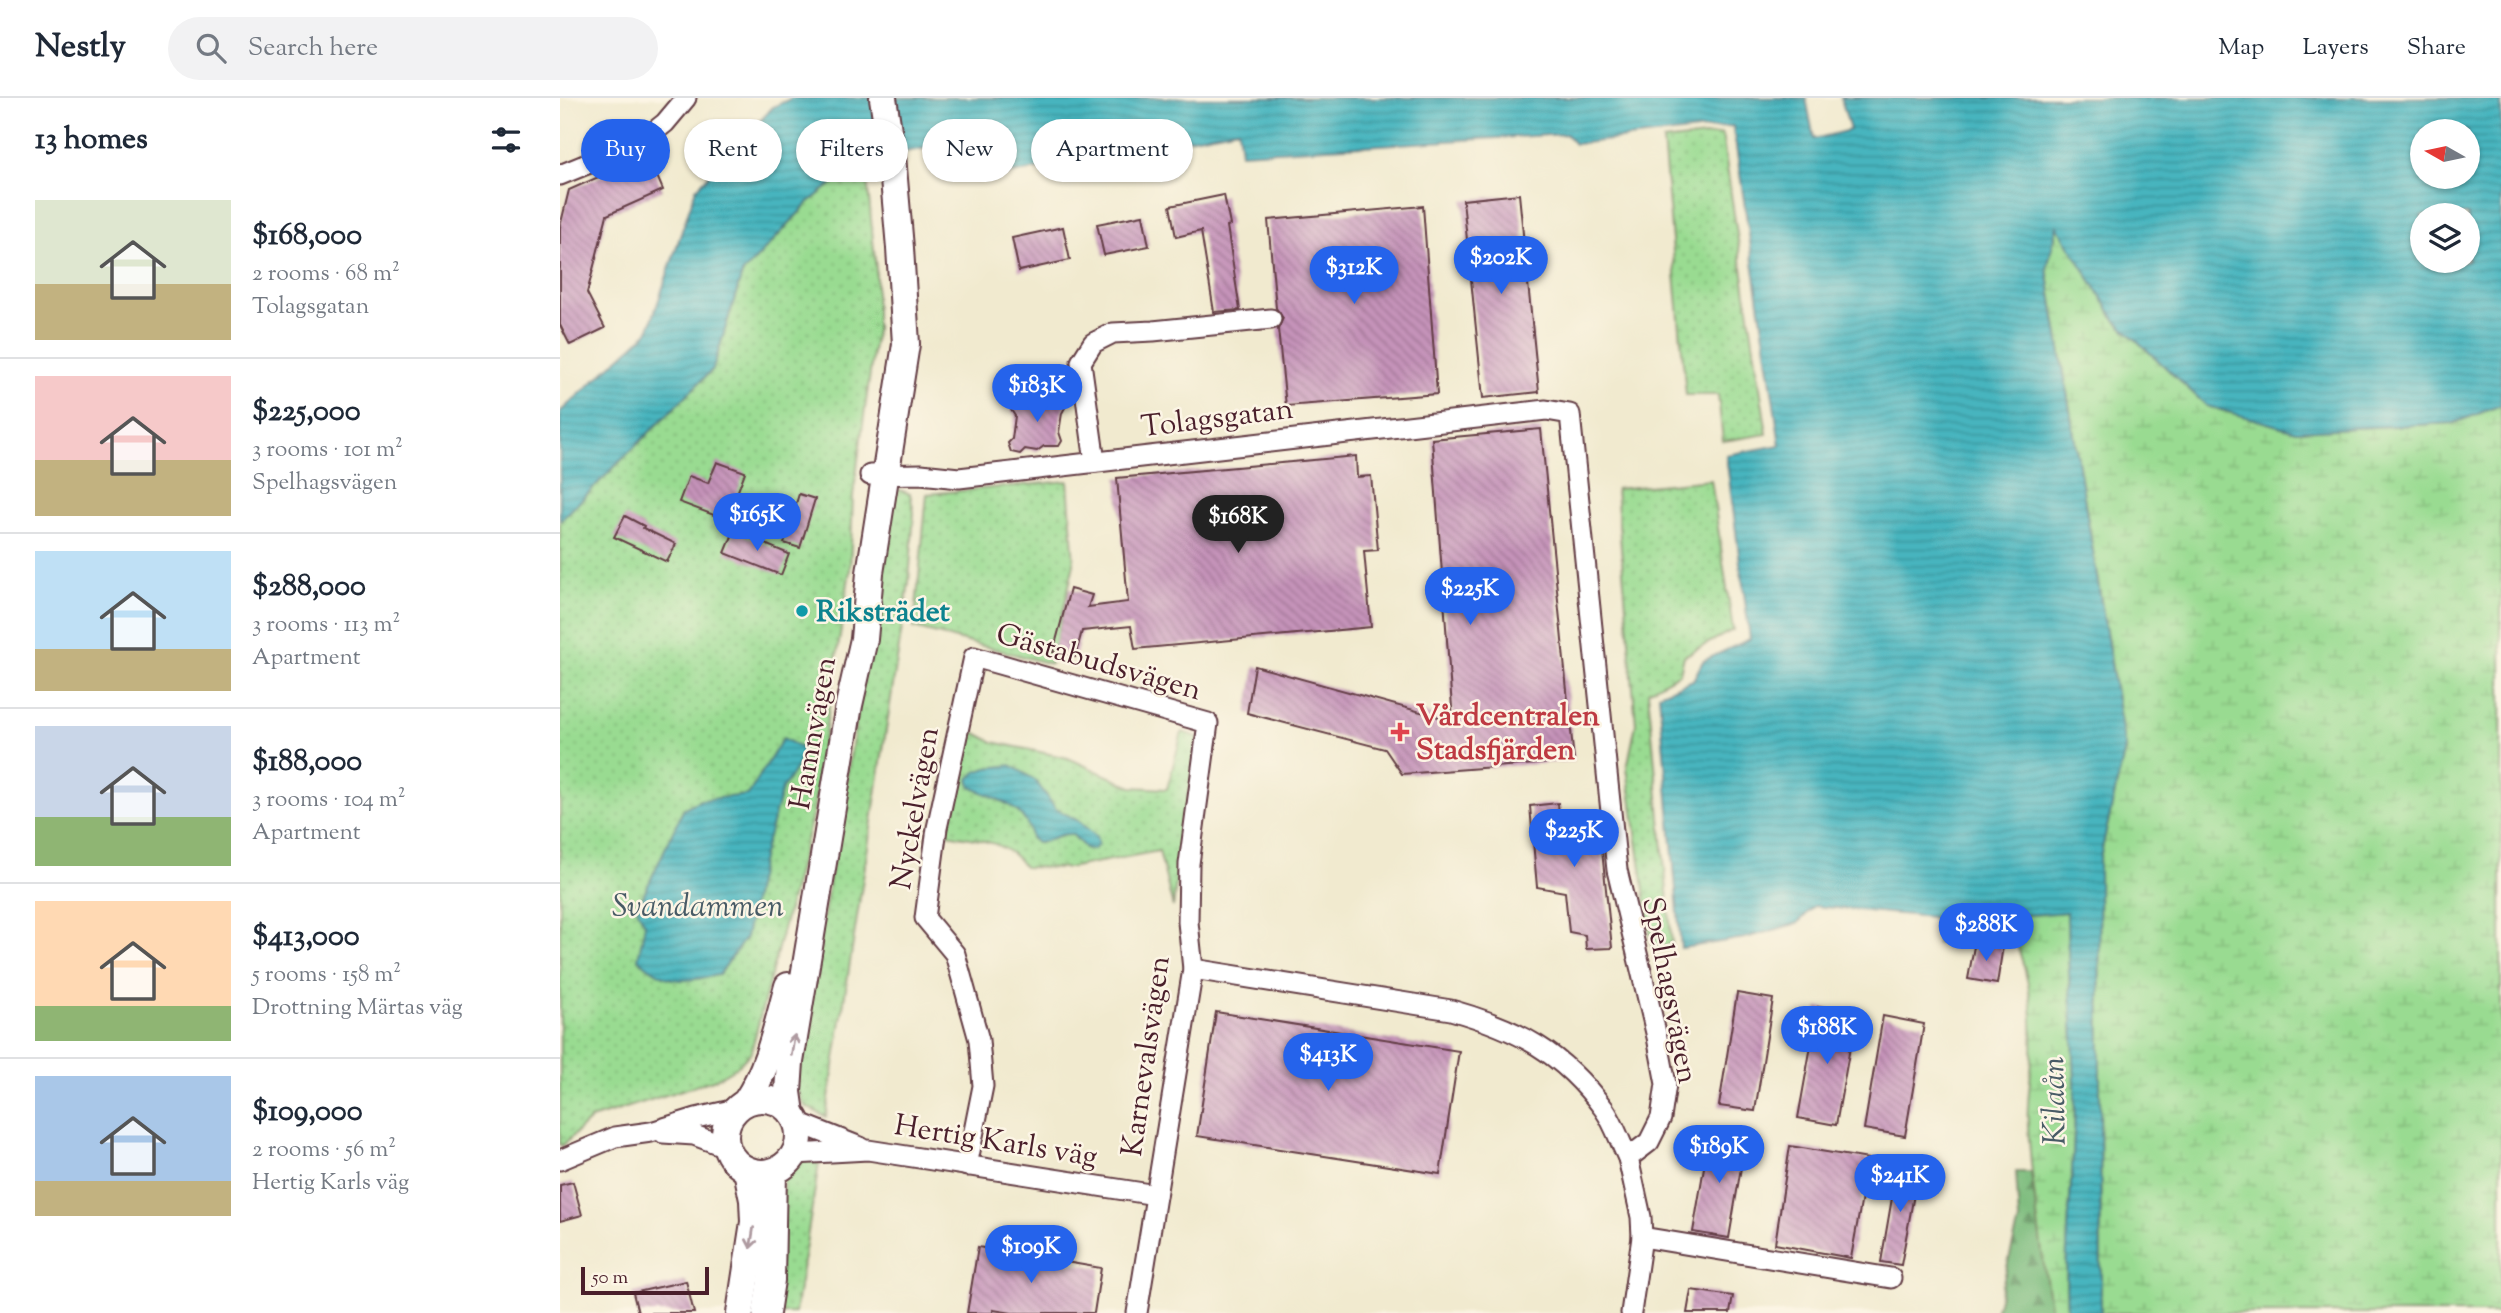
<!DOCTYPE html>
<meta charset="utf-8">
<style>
:root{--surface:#fff;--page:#f2f2f3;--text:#1f2937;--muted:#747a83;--line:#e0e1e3;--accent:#2563eb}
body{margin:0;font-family:"Sorts Mill Goudy",serif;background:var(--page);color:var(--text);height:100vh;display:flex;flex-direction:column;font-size:26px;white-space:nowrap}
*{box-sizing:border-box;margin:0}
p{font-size:23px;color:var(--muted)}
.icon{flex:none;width:38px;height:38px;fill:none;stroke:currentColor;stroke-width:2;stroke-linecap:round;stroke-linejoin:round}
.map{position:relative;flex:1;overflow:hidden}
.side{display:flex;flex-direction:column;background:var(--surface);width:560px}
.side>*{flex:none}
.hud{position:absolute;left:21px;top:21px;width:665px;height:63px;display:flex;gap:14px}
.needle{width:46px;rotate:279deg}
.fabs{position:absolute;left:1850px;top:21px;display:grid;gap:14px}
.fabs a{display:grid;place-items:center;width:70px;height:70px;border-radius:50%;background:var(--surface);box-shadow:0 2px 5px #0004;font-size:35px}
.scale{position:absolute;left:21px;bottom:18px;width:128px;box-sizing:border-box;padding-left:7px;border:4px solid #4a1f2b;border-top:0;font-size:19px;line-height:24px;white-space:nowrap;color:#4a1f2b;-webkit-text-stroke:5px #fcf5e5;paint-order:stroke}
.price{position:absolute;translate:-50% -60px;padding:0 16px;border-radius:24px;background:var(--accent);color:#fff;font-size:23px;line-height:46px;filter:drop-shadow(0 2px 4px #0008)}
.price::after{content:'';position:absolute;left:50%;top:42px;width:21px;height:16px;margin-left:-10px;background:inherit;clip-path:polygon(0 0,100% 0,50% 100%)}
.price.selected{background:#222;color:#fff}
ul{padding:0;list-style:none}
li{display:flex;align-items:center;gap:21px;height:175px;padding:0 35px}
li+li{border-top:2px solid var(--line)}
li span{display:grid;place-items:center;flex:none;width:196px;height:140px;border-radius:0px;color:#555}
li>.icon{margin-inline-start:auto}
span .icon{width:84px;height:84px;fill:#fffc;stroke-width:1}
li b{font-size:30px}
h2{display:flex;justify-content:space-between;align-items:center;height:84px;padding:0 35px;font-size:30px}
.tag{padding:0 24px;border-radius:32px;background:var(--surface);box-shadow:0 2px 5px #0004;font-size:24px;line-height:63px}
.tag.selected{background:var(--accent);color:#fff}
header{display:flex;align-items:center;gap:42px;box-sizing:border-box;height:98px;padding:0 35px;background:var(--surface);border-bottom:2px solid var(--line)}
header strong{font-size:33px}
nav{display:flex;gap:38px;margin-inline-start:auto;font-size:24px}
.search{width:490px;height:63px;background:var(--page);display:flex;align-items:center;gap:18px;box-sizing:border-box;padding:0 24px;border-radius:38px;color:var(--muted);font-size:26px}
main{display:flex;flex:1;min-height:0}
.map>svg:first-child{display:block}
.green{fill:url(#green-dots);stroke:#727d5e;stroke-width:2}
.forest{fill:url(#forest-firs);stroke:#626d53;stroke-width:2}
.wetland{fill:url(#wetland-marsh);stroke:#727d5e;stroke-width:2}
.water{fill:url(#water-rules);stroke:#486a75;stroke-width:2;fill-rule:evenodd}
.building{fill:url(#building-back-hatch)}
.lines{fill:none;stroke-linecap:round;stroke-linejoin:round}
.minor-casing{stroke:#633d44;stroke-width:23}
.secondary-casing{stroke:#633d44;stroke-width:30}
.minor{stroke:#fff;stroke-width:19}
.secondary{stroke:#fff;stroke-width:26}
.oneway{stroke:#ae9aa0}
.culture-dot{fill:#0f9aa8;stroke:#fcf5e5;stroke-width:2.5}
.health-dot{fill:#e0444e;stroke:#fcf5e5;stroke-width:2.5}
.labels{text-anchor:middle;stroke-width:5;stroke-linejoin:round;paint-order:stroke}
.street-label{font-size:30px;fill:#4a1f2b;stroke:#fcf5e5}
.culture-label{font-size:30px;font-weight:bold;fill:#0d838f;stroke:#fcf5e5;text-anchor:start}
.health-label{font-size:30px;font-weight:bold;fill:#be3a42;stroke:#fcf5e5;text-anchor:start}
.water-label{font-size:32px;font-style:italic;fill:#485b66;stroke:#fcf5e5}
</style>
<header>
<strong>Nestly</strong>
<div class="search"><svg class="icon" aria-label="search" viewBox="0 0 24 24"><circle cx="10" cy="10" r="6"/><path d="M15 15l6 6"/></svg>Search here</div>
<nav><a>Map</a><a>Layers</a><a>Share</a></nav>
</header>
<main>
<section class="side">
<h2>13 homes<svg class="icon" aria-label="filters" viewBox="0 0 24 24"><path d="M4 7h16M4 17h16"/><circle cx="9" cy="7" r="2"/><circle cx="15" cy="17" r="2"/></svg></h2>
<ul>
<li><span style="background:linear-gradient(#dfe7d0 60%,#c2b280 0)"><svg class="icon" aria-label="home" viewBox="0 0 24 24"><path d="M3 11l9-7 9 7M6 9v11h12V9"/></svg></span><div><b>$168,000</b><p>2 rooms · 68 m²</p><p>Tolagsgatan</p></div></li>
<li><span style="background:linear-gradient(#f6c9c9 60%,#c2b280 0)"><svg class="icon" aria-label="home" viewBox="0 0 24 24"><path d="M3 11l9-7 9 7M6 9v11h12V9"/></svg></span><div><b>$225,000</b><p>3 rooms · 101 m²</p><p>Spelhagsvägen</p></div></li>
<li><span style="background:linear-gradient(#bfe0f5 70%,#c2b280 0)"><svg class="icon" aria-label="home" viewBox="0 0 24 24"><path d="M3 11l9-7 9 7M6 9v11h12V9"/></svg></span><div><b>$288,000</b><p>3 rooms · 113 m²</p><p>Apartment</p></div></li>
<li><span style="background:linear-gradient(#c9d6e8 65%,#8fb573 0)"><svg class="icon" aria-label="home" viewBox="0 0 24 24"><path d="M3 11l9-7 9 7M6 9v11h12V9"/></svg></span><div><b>$188,000</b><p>3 rooms · 104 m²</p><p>Apartment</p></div></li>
<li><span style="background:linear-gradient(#ffd9b3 75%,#8fb573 0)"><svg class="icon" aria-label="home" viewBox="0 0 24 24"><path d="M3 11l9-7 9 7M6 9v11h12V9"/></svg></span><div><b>$413,000</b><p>5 rooms · 158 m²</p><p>Drottning Märtas väg</p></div></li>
<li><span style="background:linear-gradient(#a9c7e8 75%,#c2b280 0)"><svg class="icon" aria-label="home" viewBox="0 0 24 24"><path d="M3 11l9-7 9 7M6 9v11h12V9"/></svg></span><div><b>$109,000</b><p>2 rooms · 56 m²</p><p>Hertig Karls väg</p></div></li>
</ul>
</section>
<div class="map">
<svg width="1941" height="1215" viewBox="0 0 1941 1215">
<defs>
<pattern id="green-dots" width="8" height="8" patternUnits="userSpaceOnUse" patternTransform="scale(1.75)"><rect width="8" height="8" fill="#99db91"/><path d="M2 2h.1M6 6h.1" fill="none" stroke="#85bc7d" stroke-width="1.8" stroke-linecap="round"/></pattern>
<pattern id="forest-firs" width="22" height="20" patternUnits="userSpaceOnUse" patternTransform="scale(1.75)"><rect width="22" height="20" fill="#7abb7b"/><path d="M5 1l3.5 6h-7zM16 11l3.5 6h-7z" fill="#669765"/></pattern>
<pattern id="wetland-marsh" width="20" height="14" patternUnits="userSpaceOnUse" patternTransform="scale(1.75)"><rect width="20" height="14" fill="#99db91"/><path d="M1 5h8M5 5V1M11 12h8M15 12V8" fill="none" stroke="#85bc7d"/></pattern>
<pattern id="water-rules" width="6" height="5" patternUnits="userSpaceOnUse" patternTransform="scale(1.75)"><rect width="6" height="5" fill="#46b5bf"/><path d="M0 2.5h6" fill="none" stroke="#3c939b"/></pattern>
<pattern id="building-back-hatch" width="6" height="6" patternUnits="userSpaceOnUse" patternTransform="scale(1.75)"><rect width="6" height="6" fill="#c593b9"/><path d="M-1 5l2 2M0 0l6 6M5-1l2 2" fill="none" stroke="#a27797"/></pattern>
</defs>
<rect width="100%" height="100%" fill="#fcf5e5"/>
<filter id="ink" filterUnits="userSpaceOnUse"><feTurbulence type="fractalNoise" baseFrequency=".0143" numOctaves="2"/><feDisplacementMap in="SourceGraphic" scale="14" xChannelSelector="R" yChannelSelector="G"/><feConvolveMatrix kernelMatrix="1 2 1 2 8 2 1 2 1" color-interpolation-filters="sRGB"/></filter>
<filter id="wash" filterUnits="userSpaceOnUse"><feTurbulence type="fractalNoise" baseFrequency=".00686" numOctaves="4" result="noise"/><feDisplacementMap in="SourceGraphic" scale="28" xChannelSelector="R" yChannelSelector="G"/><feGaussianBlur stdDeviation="1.57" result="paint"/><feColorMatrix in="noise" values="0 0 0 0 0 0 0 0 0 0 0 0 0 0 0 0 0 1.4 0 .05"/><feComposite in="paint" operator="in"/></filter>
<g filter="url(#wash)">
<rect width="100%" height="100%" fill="#f1eacf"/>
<g class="green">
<polygon points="1162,36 1207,336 1163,343 1158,297 1126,297 1103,43"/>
<polygon points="305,60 316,172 316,232 293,398 290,472 253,715 191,954 178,968 156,981 31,1021 2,1048 0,1046 0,423 153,271 182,176 249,104"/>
<polygon points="1151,382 1173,532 1124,558 1120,575 1088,593 1112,846 1092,849 1067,670 1076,626 1056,391"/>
<polygon points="508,383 514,466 491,566 354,530 367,396"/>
<polygon points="335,390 350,396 354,414 349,484 266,1019 245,1008 235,990"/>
<path d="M408,631L433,644L508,660L572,689L607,691L622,634L640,640L624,717L613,809L599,753L508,770L464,769C447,742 415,741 386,736Z"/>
<polygon points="261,1053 235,1215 216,1215 224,1075 241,1060"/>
</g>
<polygon class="forest" points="1456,1074 1471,1074 1491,1215 1435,1215 1459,1123"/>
<g class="wetland">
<polygon points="1498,127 1556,223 1647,308 1736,333 1894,325 1941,307 1941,1215 1541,1215 1539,764 1565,650 1487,170"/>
<path d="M1507,814C1507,873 1514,932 1515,990C1516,1065 1503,1140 1507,1215H1491C1482,1153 1472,1091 1468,1028C1466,1005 1471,982 1472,959C1474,902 1469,870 1445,819Z"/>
</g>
<g class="water">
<path d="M232,0H1246L1254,41L1290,32L1281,0H1941V307L1894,325L1736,333L1647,308L1556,223L1497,128L1487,171L1565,651L1539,764L1541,1215H1507C1503,1140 1516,1065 1515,991C1514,932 1507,873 1507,814L1398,822L1390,846L1377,845L1379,829L1371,819L1254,808L1238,825L1185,840L1121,850L1099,596L1133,582L1143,563L1190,541L1166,357L1220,347L1173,28L1015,46L1006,36L681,55L678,31L417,83L388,47L305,60L249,104L182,176L153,271L0,423V314L88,234L136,91L213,9ZM1862,33H1908V79H1862ZM1862,117H1908V163H1862Z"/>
<path d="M223,640L243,651L236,671L222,691L202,760L186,839L159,877C119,884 111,888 78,861L85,826L77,811L124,710L140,702L188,697Z"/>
<path d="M451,667L475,682L496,711L517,722L536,738L538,747L533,752L525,750L512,736C495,735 492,744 477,745L471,740C468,709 436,701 411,689L409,681L416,674L427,670Z"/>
</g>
<g id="blocks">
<g class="building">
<polygon points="88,57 103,92 47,117 27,195 45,230 10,247 0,227 0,129 9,92"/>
<polygon points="959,96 979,294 923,300 903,102"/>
<polygon points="664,97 670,127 667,128 680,212 654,214 641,133 616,139 610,108"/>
<polygon points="863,108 877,296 726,308 718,231 723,220 716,210 708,122"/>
<polygon points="583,117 589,148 544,157 537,126"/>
<polygon points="503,129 510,162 459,173 452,140"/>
<polygon points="497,297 504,299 507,306 502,315 499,334 502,343 499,348 484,348 477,353 465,351 460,356 451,354 448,345 452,341 455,318 451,312 453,307 458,304 469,305 479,299 486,301"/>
<polygon points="981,331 1014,663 842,676 825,651 687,615 695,568 893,623 872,341"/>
<polygon points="796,358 797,379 811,378 818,452 804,453 811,529 575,551 571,528 522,533 515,559 493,554 510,491 532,497 528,509 568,504 557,380"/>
<polygon points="157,364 185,374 167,422 119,404 129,378 148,385"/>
<polygon points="239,396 255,401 240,450 224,445"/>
<polygon points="65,418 84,428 83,430 116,446 107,464 54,439"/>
<polygon points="174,433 229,456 221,477 165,455"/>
<polygon points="998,705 999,717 1038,714 1052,850 1026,851 1025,837 1009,834 1005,794 977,789 970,708"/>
<polygon points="1415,843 1443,848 1437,886 1408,881"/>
<polygon points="1177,895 1213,901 1195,1013 1159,1008"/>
<polygon points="1258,909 1296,916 1276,1027 1238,1020"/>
<polygon points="656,914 899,953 880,1076 637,1038"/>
<polygon points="1323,918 1364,926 1345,1038 1304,1031"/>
<polygon points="1150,1034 1186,1040 1169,1140 1133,1134"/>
<polygon points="1230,1048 1309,1061 1291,1160 1215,1146"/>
<polygon points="1338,1065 1359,1069 1341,1167 1321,1164"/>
<polygon points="13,1084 22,1117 0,1123 0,1087"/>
<polygon points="418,1149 541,1170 534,1215 452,1215 433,1212 433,1215 407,1215"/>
<polygon points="126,1183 134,1215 78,1215 73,1195"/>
<polygon points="1131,1192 1173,1198 1170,1215 1127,1215"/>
</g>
</g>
</g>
<g filter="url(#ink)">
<use href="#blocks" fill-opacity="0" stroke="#633d44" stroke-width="2"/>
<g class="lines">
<defs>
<g id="minor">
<polyline points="0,77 81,44 105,25 126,0"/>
<polyline points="535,364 521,264 533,245 553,235 593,233 711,221"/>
<polyline points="310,377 361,376 399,380 986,312 1010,316 1057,772 1097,939 1106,986 1101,1020 1089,1044 1068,1060 1081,1119 1082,1139 1071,1215"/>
<path d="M633,871L891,912C958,931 1002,954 1044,1011C1054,1025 1060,1044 1068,1060"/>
<polyline points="237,1024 300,1049"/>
<polyline points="103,1035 134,1037 166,1049"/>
<polyline points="235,1056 308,1052 596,1097"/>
<polyline points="0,1062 55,1039 91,1034 136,1020 176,1011"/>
<polyline points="407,1068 423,988 419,942 395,856 365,820 377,730 414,559 648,625 629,766 628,824 633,871 577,1215"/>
<polyline points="1082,1139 1331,1180"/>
</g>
<g id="secondary">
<circle cx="202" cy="1038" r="37"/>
<path d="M186,1004C209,969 217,928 228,888"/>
<polyline points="231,1015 228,994 230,964 289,607 304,541 310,475 346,246 340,150 332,58 323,0"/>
<polyline points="180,1215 194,1124 193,1102 187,1072"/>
<polyline points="206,1215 211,1182 213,1074"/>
</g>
</defs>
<use href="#minor" class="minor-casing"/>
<use href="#secondary" class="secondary-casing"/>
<use href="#minor" class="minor"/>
<use href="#secondary" class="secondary"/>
</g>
<defs><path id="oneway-shaft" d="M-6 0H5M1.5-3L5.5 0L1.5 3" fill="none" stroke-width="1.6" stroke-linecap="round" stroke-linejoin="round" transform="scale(1.75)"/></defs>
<g class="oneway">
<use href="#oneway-shaft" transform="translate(233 947) rotate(-81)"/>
<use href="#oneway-shaft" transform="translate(192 1140) rotate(99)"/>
</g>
</g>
<circle class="culture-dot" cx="242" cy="513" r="7"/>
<path class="health-dot" d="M836.5 623.5h7v7h7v7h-7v7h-7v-7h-7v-7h7z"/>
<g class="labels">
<g class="street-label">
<text transform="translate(657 319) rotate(-7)" y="10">Tolagsgatan</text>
<text transform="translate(539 563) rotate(16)" y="10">Gästabudsvägen</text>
<text transform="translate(252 635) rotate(-80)" y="10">Hamnvägen</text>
<text transform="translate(354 710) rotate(-80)" y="10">Nyckelvägen</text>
<text transform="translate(1111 892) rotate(79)" y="10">Spelhagsvägen</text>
<text transform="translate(585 958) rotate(-82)" y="10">Karnevalsvägen</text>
<text transform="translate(436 1042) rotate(9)" y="10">Hertig Karls väg</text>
</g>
<g class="culture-label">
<text x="256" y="523">Riksträdet</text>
</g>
<g class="health-label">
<text x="856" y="627">Vårdcentralen<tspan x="856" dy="34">Stadsfjärden</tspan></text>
</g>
<g class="water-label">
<text x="138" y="818">Svandammen</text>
<text transform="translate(1493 1003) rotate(-91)" y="11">Kilaån</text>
</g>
</g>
</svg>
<div class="fabs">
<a><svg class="needle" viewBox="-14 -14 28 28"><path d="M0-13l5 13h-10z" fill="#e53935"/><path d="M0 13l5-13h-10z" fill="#747a83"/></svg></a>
<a><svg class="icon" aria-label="layers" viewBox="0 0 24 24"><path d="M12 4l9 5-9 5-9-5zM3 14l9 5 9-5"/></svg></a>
</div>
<div class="scale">50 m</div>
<b class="price" style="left:941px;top:198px">$202K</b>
<b class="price" style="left:794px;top:208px">$312K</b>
<b class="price" style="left:477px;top:326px">$183K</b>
<b class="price" style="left:197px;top:455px">$165K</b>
<b class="price selected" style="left:678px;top:457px">$168K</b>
<b class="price" style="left:910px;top:529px">$225K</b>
<b class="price" style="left:1014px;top:771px">$225K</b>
<b class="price" style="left:1426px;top:865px">$288K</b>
<b class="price" style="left:1267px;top:968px">$188K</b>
<b class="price" style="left:768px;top:995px">$413K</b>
<b class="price" style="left:1159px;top:1087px">$189K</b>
<b class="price" style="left:1340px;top:1116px">$241K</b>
<b class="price" style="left:471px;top:1187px">$109K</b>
<div class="hud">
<a class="tag selected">Buy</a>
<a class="tag">Rent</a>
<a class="tag">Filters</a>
<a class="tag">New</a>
<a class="tag">Apartment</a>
</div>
</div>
</main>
